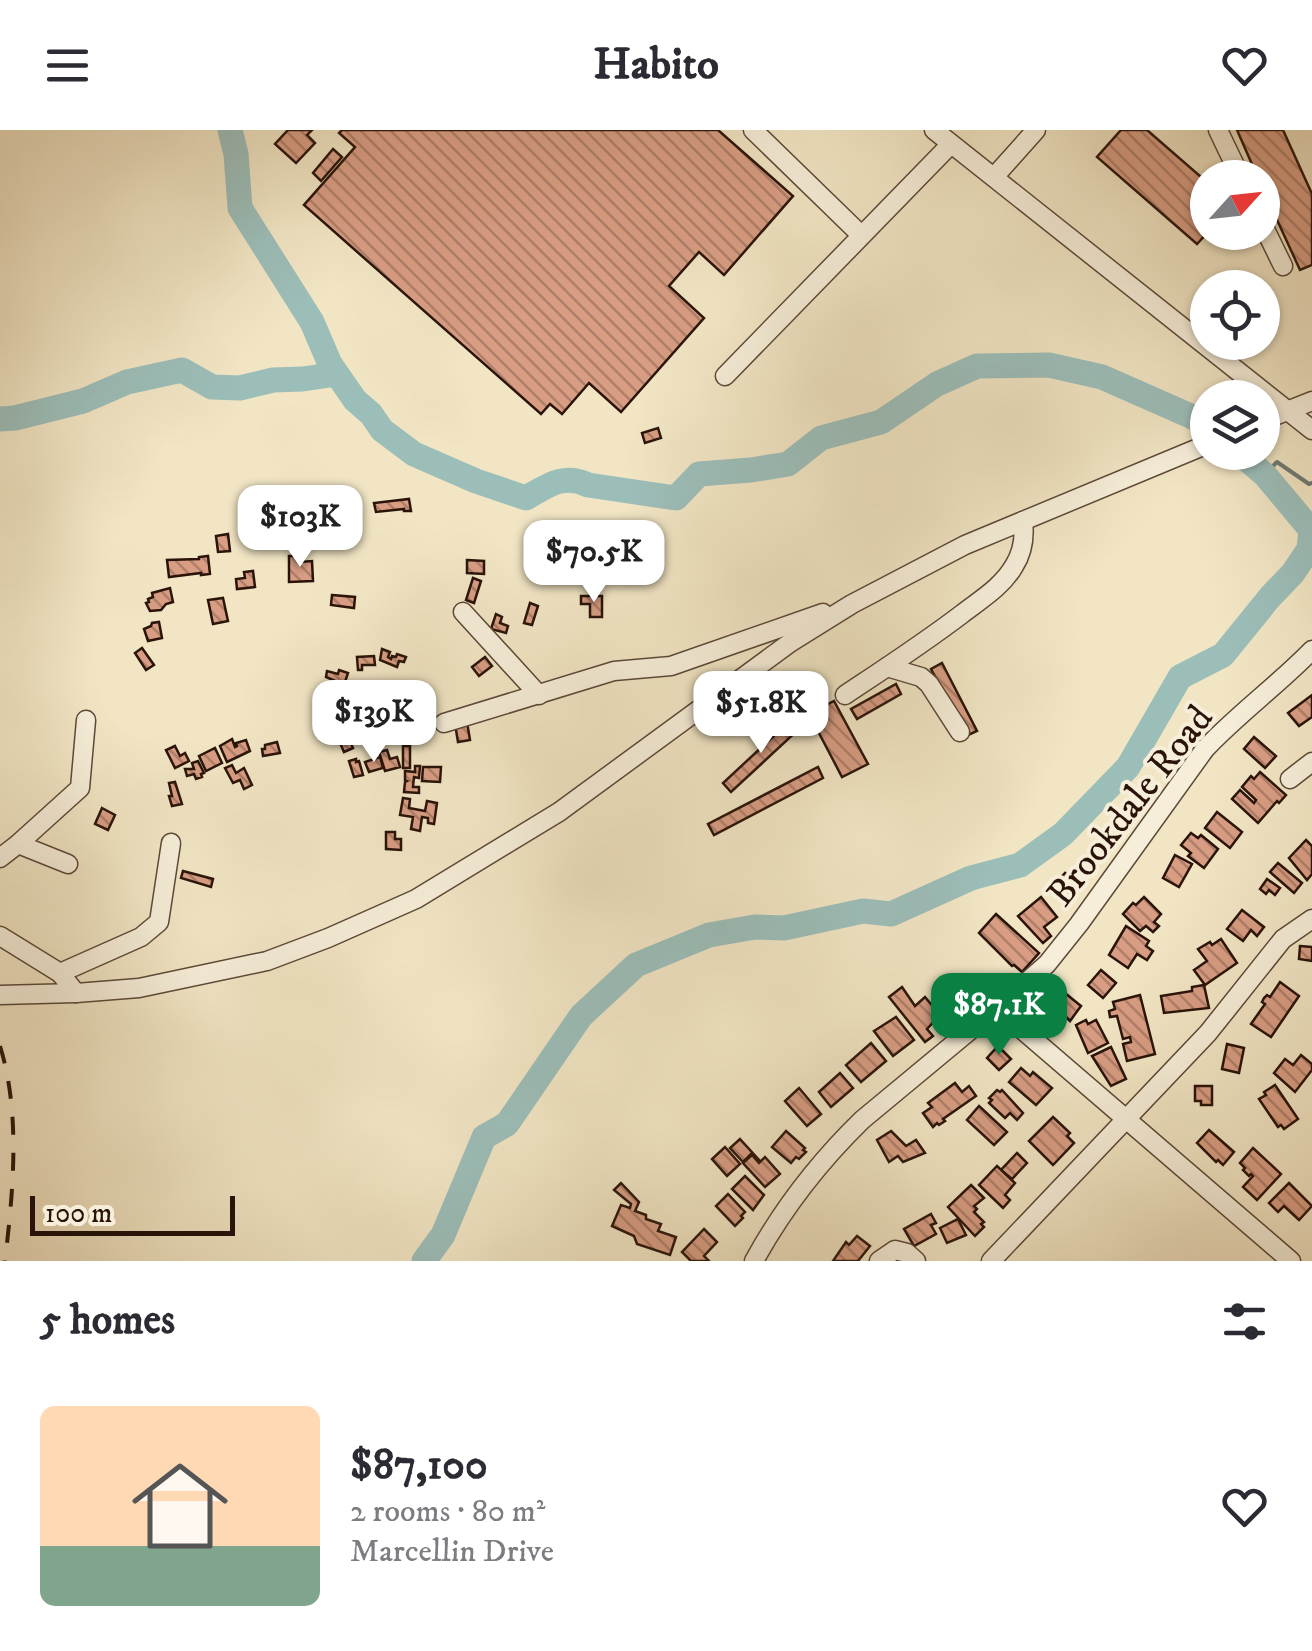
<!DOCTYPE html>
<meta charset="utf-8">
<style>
:root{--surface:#fff;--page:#f7f7f7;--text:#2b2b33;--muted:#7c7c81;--line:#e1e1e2;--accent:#0b8043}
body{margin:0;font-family:"IM FELL DW Pica",serif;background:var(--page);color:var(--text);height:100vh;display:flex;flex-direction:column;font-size:38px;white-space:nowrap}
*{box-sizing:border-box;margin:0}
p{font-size:32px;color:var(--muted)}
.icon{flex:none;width:55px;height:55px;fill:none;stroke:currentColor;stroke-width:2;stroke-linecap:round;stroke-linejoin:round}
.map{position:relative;height:1131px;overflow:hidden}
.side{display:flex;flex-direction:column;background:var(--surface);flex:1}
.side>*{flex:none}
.needle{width:65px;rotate:63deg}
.controls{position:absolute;left:1190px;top:30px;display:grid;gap:20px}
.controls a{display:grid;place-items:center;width:90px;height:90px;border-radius:50%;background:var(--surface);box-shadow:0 2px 8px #0004;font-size:50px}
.scale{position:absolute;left:30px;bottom:25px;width:205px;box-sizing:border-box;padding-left:10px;border:5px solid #2a1409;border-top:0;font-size:28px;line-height:35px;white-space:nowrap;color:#2a1409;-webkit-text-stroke:8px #f6eed9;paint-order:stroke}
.price{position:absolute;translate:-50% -85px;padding:0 22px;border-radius:20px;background:#fff;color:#222;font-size:32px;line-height:65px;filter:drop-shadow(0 2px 5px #0008)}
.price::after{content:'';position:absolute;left:50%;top:60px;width:30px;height:22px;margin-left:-15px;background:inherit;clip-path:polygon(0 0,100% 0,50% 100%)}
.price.current{background:var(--accent);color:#fff}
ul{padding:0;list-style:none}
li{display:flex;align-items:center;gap:30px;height:250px;padding:0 40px}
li+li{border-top:2px solid var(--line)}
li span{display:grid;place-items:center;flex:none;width:280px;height:200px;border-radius:15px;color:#555}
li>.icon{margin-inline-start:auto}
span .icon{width:120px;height:120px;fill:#fffc;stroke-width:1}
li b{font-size:42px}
h2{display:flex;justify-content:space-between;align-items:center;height:120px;padding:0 40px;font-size:42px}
header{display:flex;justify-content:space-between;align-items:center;height:130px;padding:0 40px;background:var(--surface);font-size:45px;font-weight:800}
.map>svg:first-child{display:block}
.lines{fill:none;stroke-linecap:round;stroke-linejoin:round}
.stream{stroke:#6e7a73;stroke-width:4}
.river{stroke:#9cbeb9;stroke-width:25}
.building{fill:url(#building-back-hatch);stroke:#2a1409;stroke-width:2.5}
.minor-casing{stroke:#5c4838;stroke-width:21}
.minor{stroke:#f6eed9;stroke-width:18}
.rail{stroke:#2a1409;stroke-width:4;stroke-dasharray:18 18;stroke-linecap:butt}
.labels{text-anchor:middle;stroke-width:8;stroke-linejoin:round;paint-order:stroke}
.street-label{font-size:38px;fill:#2a1409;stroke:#f6eed9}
</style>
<header><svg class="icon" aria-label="menu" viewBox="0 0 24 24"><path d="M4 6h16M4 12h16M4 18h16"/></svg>Habito<svg class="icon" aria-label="heart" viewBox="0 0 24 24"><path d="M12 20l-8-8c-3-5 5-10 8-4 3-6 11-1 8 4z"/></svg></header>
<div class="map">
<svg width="1312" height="1131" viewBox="0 0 1312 1131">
<defs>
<pattern id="building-back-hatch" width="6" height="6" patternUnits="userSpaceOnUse" patternTransform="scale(2.5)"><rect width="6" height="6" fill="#d89d83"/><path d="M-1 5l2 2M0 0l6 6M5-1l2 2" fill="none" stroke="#af7f69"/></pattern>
</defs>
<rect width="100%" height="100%" fill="#f1e5c4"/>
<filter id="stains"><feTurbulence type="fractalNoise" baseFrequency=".002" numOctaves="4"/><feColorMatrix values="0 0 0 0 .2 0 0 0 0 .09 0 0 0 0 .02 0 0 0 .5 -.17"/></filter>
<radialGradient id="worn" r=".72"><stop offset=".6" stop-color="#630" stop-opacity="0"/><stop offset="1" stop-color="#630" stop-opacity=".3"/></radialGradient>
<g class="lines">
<polyline class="stream" points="1271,352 1272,337 1277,332 1309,354 1312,353"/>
<g class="river">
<path d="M230,0L236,24L240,78L312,192L330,234L355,270L371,284L382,300L414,324L476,351L526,368C547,356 563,343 588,355L676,368L699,344L751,340L788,334L821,308L881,292L937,254L977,236L1049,235L1102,247L1195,288L1208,298"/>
<polyline points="0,289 15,288 83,271 127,252 182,240 212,257 240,258 273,250 303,249 336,244"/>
<polyline points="424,1131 443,1105 484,1007 507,994 581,886 636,835 709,805 755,797 784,798 863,781 891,784 971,748 1020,735 1063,704 1128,637 1180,547 1223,525 1270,467 1293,443 1309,419 1311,400 1265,345 1238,322"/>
</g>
</g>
<g class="building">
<polygon points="288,0 312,0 307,5 315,13 296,33 275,14"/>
<polygon points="342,0 718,0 793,66 724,145 699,122 669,156 704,188 621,282 589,253 562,284 550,274 541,284 304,75 355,17 339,3"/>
<polygon points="1121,0 1147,0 1208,53 1208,102 1197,114 1097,27"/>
<polygon points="1237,0 1283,0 1312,64 1312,135 1300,140 1262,57 1262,48 1258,48"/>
<polygon points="333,19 342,27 321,51 313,43"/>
<polygon points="658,298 661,308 645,313 642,303"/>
<polygon points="409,369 411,381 404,381 404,379 376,382 374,373"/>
<polygon points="339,380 352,381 350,398 340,396 342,388 338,387"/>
<polygon points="321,386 321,400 307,400 307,387"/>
<polygon points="228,404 230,421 218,422 216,406"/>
<polygon points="208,426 210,444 201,445 201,443 169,447 167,430 199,429 199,427"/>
<polygon points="289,426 300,426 300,432 312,431 313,451 289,452"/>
<polygon points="467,430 484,431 484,444 467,443"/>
<polygon points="253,441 255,457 237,459 236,449 245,448 244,442"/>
<polygon points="473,448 481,451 474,473 466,470"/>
<polygon points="170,458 173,472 166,474 161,480 150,481 146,473 149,472 148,469 153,467 152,463"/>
<polygon points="332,465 355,467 354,478 331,475"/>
<polygon points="581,466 602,466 602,487 590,487 590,474 581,474"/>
<polygon points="223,468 228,491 213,494 208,470"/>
<polygon points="530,473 538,476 532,495 524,493"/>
<polygon points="496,484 502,487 500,493 508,496 506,503 491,499"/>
<polygon points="159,492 162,508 148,511 144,499 151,496 152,493"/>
<polygon points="142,518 154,535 146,540 135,523"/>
<polygon points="382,519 390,522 388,527 391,529 392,526 396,527 397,524 406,527 404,532 399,531 397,537 380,530"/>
<polygon points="374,526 375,535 362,535 362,540 358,540 357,527"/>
<polygon points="485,527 492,536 479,546 472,537"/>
<polygon points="942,533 977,601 966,606 931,539"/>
<polygon points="339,540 348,543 344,555 326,547 327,541 338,544"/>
<polygon points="896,554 901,564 857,589 851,579"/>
<polygon points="343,561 359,569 353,582 337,574"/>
<polygon points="1312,565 1312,587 1299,596 1288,583"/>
<polygon points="834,571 868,634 842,647 809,584"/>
<polygon points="363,577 373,597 378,595 380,599 386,596 392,608 375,620 369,600 359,580"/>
<polygon points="791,590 799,599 731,662 723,653"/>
<polygon points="467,592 470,610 458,612 455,594"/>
<polygon points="342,603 343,606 347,604 353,618 344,622 337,606"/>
<polygon points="1254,607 1276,626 1265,638 1244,619"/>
<polygon points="232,609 235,617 237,616 236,613 246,610 250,621 227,632 220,616"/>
<polygon points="277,612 280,623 263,626 262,619 265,619 265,615"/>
<polygon points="175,616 180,626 185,623 189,631 175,638 166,620"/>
<rect x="403" y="616" width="7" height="22"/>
<polygon points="215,618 222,633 206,641 199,626"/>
<polygon points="387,620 390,629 397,627 400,637 385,641 379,622"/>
<polygon points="380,627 383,638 369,642 365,632"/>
<polygon points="356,629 356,632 359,631 363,645 354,647 349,631"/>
<polygon points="198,631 204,643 201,644 202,647 196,649 194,644 187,646 185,639 194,639 192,633"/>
<polygon points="232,635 236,643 244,638 252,655 244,659 240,650 233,653 225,638"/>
<polygon points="415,636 420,636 419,648 414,647 413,657 419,657 419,663 404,662 405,652 407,651 405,650 405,641 415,642"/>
<polygon points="423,637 441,637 440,652 422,651"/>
<polygon points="818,637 823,648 714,705 708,694"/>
<polygon points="1260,642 1286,665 1279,673 1277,671 1258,693 1232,669 1240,660 1254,673 1256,670 1242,657 1251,646 1254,649"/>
<polygon points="175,652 182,674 172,676 169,666 172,666 169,653"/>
<polygon points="403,668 410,669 409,678 425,681 427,671 437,673 434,694 428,693 428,688 422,687 420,701 411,699 413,687 400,685"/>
<polygon points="102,678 115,685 108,700 95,694"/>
<polygon points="1217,682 1242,702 1230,718 1205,698"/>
<polygon points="386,702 395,702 395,709 401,709 401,720 386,719"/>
<polygon points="1191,703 1198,708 1201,705 1218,719 1204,738 1188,726 1191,723 1181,715"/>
<polygon points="1306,710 1312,716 1312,744 1307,750 1289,728"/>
<polygon points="1175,725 1192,734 1179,757 1163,748"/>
<polygon points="1278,733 1302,753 1294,763 1270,742"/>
<polygon points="183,741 213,749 211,757 181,748"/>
<polygon points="1065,743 1077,754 1067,765 1055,754"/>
<polygon points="1267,749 1280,758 1275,765 1269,760 1266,764 1260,759"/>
<polygon points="1041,767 1057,787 1044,797 1051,806 1043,813 1018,786"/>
<polygon points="1144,767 1161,784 1154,792 1159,796 1153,802 1146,796 1140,801 1123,784 1133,773 1136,775"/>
<polygon points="1242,780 1264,797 1257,806 1251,800 1243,811 1227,799"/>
<polygon points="996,784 1039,823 1022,842 1014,835 1012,836 979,803"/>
<polygon points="1126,796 1149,811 1146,816 1153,821 1147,830 1137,824 1128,838 1109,825"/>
<polygon points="1221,809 1237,833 1205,855 1194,840 1207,831 1198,819 1210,812 1212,815"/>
<polygon points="1300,816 1312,817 1312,831 1299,829"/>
<polygon points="1101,840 1116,853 1103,868 1088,855"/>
<polygon points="1280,852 1299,866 1271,907 1251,894 1265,874 1262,872 1264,868 1267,865 1270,867"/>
<polygon points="1204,855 1209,878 1164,883 1161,866 1192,861 1192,857"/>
<polygon points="902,857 915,876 925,867 940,885 927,899 933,906 925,912 889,867"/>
<polygon points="1060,859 1081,876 1070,891 1065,886 1058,895 1046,886 1052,874 1050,873"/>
<polygon points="1140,865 1155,924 1127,931 1123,914 1131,912 1130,907 1123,909 1117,886 1110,887 1109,881 1115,879 1113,872"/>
<polygon points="896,887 914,910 893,926 874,901"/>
<polygon points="1086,890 1088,894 1096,890 1108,913 1088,923 1076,895"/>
<polygon points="871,913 886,931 861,952 846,935"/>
<polygon points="1227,914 1244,918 1239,943 1222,939"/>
<polygon points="998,916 1011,929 999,940 987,928"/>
<polygon points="1111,917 1126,949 1111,956 1092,926"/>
<polygon points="1301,925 1312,934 1312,940 1295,962 1274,943 1285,929 1293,935"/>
<polygon points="1021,938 1030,946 1033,942 1052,958 1036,975 1009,952"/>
<polygon points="840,943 853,958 831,977 819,962"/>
<polygon points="955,953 962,962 969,956 976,966 943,989 945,991 939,995 937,993 933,997 923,983 932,977 928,973"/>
<polygon points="1275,955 1298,989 1284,999 1281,995 1278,997 1259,969 1266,965 1264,962"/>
<polygon points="1195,956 1212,956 1212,975 1201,975 1201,971 1195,971"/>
<polygon points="799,958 821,984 807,996 785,971"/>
<polygon points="997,960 1000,962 1002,960 1023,983 1017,990 1010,983 1005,988 989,973 992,970 989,968"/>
<polygon points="979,976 1007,1002 994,1015 967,990"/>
<polygon points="1053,987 1070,1003 1067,1006 1074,1013 1053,1035 1029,1011"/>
<polygon points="1209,1000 1234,1022 1223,1035 1218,1030 1216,1032 1197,1013"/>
<polygon points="786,1001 805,1018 803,1020 806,1022 799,1029 796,1027 791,1033 772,1017"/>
<polygon points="891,1001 906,1016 916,1010 925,1023 903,1032 898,1026 889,1032 877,1010"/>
<polygon points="740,1009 760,1031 759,1032 751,1024 743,1032 730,1018"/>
<polygon points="725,1017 740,1034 727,1046 712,1029"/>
<polygon points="1253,1018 1281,1044 1257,1070 1243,1057 1253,1046 1251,1044 1249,1046 1243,1040 1245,1038 1240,1033"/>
<polygon points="1017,1023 1027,1033 1012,1049 1001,1040"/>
<polygon points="752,1025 759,1033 765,1027 780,1044 765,1057 743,1033"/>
<polygon points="997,1036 1015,1053 1005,1065 1010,1070 1003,1078 979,1055"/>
<polygon points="745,1046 764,1065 753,1080 732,1059"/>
<polygon points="621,1053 639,1072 635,1081 646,1085 646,1089 661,1094 658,1101 676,1107 670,1125 637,1114 634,1106 612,1096 621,1075 630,1078 631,1074 614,1060"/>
<polygon points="1289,1053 1312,1076 1299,1090 1284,1076 1278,1082 1269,1073"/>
<polygon points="971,1055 984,1068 974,1076 977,1079 974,1082 984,1092 981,1094 984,1097 975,1106 948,1077"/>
<polygon points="728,1064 745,1082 741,1086 743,1088 735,1096 716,1076"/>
<polygon points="931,1084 936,1093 931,1095 936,1104 914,1116 904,1099"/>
<polygon points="958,1089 966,1105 947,1113 940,1098"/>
<polygon points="704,1099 717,1112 704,1126 709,1131 691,1131 682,1122"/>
<polygon points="857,1106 870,1116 858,1131 833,1131 846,1112 849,1115"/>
</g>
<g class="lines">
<defs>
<g id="minor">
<polyline points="753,0 861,105"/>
<polyline points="934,0 1312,300"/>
<polyline points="1218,0 1241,48"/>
<polyline points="994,47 1036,0"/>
<polyline points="1262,93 1283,136"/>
<polyline points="725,246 951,14"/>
<polyline points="1262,291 1312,271"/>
<polyline points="463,482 539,565"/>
<polyline points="887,537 921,547 929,554 960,602"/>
<path d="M845,565C884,539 924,513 962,484C980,470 1002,457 1014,436C1023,422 1025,408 1023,391"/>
<polyline points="444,593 614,541 671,536 823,483"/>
<polyline points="1290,649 1312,632"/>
<polyline points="18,714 80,658 86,590"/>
<polyline points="0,728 18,714 68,734"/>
<polyline points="0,806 60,843"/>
<polyline points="76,863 60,843 141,807 159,792 171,713"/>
<polyline points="0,865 76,863 139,858 267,831 328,808 416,769 559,682 791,512 852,474 965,415 1208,314"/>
<polyline points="997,878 1291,1131"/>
<path d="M754,1131C782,1080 821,1030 862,990L997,878L1047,834L1079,794L1205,619C1239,583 1278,555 1312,520"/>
<polyline points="879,1131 895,1120 907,1123 916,1131"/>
<polyline points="991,1131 1208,903 1283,809 1312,789"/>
</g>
</defs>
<use href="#minor" class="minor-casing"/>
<use href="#minor" class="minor"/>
<path class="rail" d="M0,916C21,984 13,1062 5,1131"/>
</g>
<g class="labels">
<g class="street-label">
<text transform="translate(1129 675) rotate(-52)" y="13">Brookdale Road</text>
</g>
</g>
<rect width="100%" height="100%" filter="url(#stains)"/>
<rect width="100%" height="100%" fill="url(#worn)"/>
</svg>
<div class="controls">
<a><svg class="needle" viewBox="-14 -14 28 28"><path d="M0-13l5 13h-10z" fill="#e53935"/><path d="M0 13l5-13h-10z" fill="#7c7c81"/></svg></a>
<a><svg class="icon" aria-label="locate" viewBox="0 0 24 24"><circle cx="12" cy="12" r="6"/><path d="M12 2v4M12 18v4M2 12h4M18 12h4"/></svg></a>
<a><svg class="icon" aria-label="layers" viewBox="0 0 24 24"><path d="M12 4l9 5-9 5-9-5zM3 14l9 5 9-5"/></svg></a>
</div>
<div class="scale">100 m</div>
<b class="price" style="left:300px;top:440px">$103K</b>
<b class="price" style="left:594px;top:475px">$70.5K</b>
<b class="price" style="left:761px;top:626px">$51.8K</b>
<b class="price" style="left:374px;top:635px">$139K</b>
<b class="price current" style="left:999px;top:928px">$87.1K</b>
</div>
<section class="side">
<h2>5 homes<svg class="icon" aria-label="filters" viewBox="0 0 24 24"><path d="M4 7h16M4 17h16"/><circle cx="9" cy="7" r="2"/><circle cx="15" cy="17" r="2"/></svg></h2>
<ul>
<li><span style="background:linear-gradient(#ffd9b3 70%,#7fa58c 0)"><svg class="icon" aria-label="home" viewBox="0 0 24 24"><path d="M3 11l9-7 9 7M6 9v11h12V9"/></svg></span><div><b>$87,100</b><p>2 rooms · 80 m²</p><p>Marcellin Drive</p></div><svg class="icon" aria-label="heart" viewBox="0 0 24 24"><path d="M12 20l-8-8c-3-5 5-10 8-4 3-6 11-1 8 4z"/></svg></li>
</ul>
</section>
